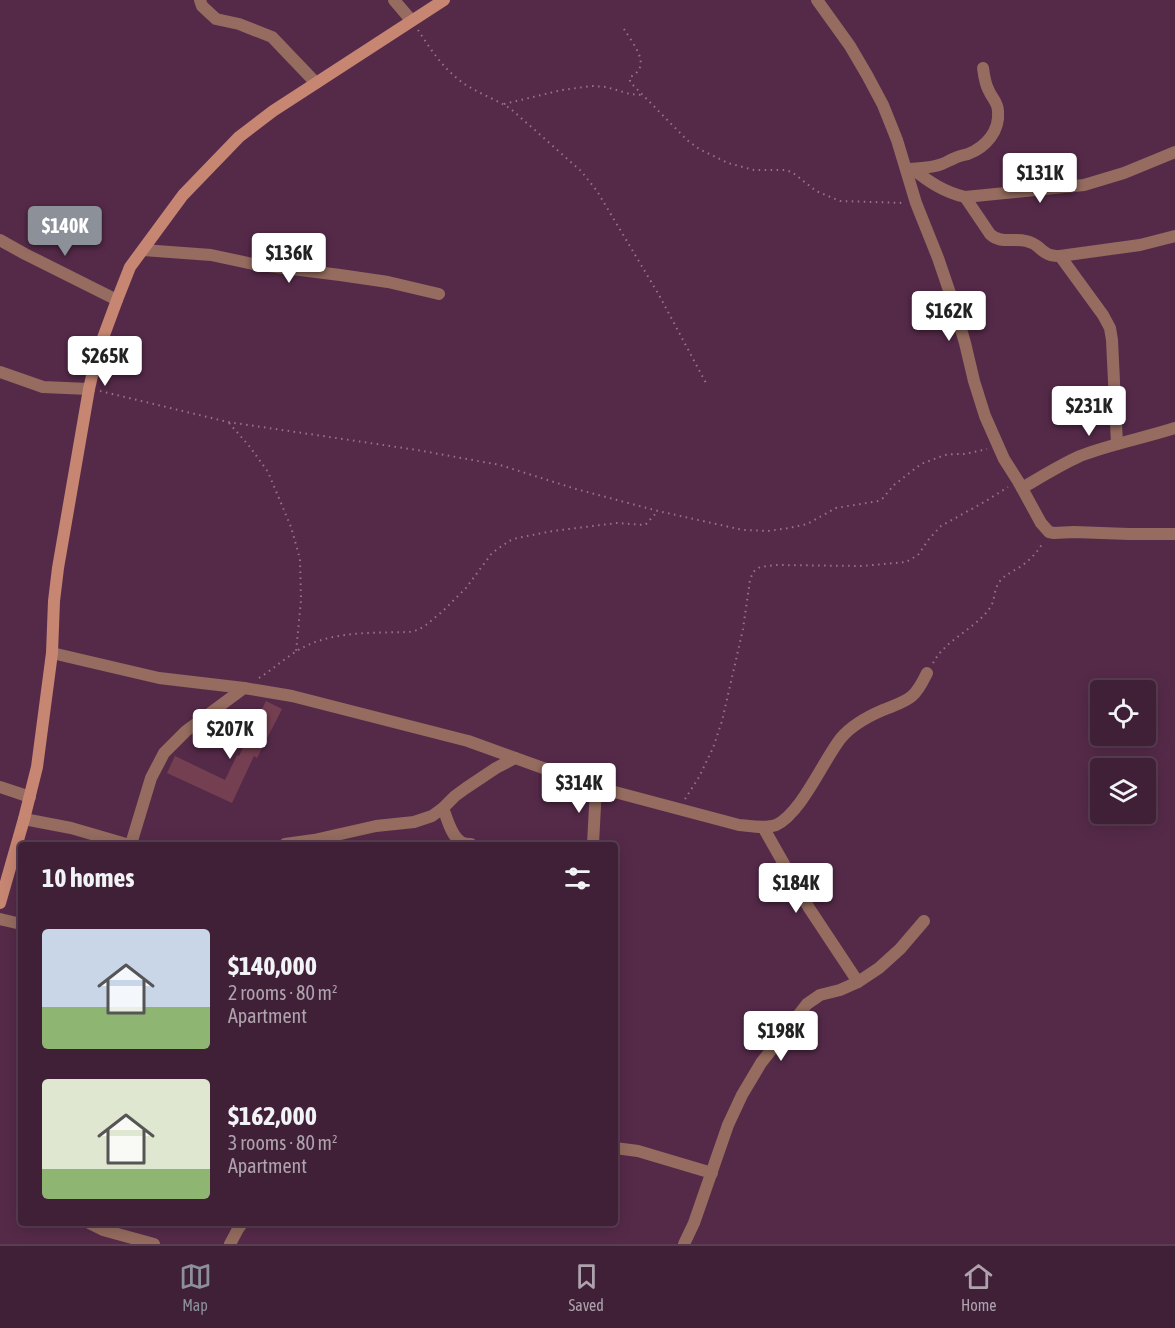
<!DOCTYPE html>
<meta charset="utf-8">
<style>
:root{--surface:#402037;--page:#47283f;--text:#f1f3f6;--muted:#aea3ad;--line:#593e52;--accent:#8c9099}
body{margin:0;font-family:"Asap Condensed",sans-serif;background:var(--page);color:var(--text);height:100vh;display:flex;flex-direction:column;font-size:22px;white-space:nowrap}
*{box-sizing:border-box;margin:0}
p{font-size:20px;color:var(--muted)}
.icon{flex:none;width:33px;height:33px;fill:none;stroke:currentColor;stroke-width:2;stroke-linecap:round;stroke-linejoin:round}
.map{position:relative;flex:1;overflow:hidden}
.panel{position:absolute;left:18px;top:842px;width:600px;height:384px;display:flex;flex-direction:column;background:var(--surface);border-radius:6px;box-shadow:0 3px 15px #0003,0 0 0 2px var(--line)}
.panel>*{flex:none}
.fabs{position:absolute;left:1090px;top:680px;display:grid;gap:12px}
.fabs a{display:grid;place-items:center;width:66px;height:66px;border-radius:6px;background:var(--surface);box-shadow:0 3px 15px #0003,0 0 0 2px var(--line);font-size:30px}
.price{position:absolute;translate:-50% -51px;padding:0 14px;border-radius:6px;background:#fff;color:#222;font-size:20px;line-height:39px;filter:drop-shadow(0 2px 3px #0008)}
.price::after{content:'';position:absolute;left:50%;top:36px;width:18px;height:14px;margin-left:-9px;background:inherit;clip-path:polygon(0 0,100% 0,50% 100%)}
.price.active{background:var(--accent);color:#fff}
ul{padding:0;list-style:none}
li{display:flex;align-items:center;gap:18px;height:150px;padding:0 24px}
li span{display:grid;place-items:center;flex:none;width:168px;height:120px;border-radius:6px;color:#555}
li>.icon{margin-inline-start:auto}
span .icon{width:72px;height:72px;fill:#fffc;stroke-width:1}
li b{font-size:26px}
h2{display:flex;justify-content:space-between;align-items:center;height:72px;padding:0 24px;font-size:26px}
.tabs{display:flex;justify-content:space-around;align-items:center;height:84px;border-top:2px solid var(--line);background:var(--surface);font-size:16px;color:var(--muted)}
.tabs a{display:grid;justify-items:center;gap:3px}
.tabs .active{color:var(--accent)}
.map>svg:first-child{display:block}
.building{fill:#753f52}
.lines{fill:none;stroke-linecap:round;stroke-linejoin:round}
.path{stroke:#98738c;stroke-width:2;stroke-dasharray:1.5 4.5;stroke-linecap:butt}
.street{stroke:#956c5f;stroke-width:12}
.secondary{stroke:#c68672;stroke-width:12}
</style>
<div class="map">
<svg width="1175" height="1244" viewBox="0 0 1175 1244">
<rect width="100%" height="100%" fill="#552a49"/>
<polygon class="building" points="266,701 282,709 257,758 254,756 232,803 167,773 175,756 225,780 237,755 239,756"/>
<g class="lines">
<g class="path">
<path d="M624,29C633,44 653,66 630,77V82L687,140L699,149L728,163L754,170H785L792,172L816,191L840,201L904,203"/>
<path d="M418,30C433,53 448,76 473,89C485,96 499,101 511,109L581,171L597,191L659,295L707,385"/>
<polyline points="504,104 562,90 592,86 606,87 630,94 642,95"/>
<polyline points="100,391 228,422 417,450 500,465 576,489 658,511 743,530 768,531 789,528 807,524 836,508 878,501 883,498 894,485 921,464 945,455 954,454 965,454 987,449"/>
<polyline points="229,423 250,447 268,472 291,527 300,559 301,600 296,652"/>
<path d="M933,663C946,639 974,630 990,608C996,599 993,587 1002,579C1005,575 1009,574 1013,571C1025,565 1037,554 1043,542"/>
<path d="M259,678C275,668 289,654 306,646C337,631 375,633 409,632L418,630L426,625L443,611L466,588L492,553L509,541L517,538L553,531L617,523L644,525L646,524L658,511"/>
<polyline points="685,799 699,777 713,748 722,721 743,629 750,580 753,572 760,567 775,565 862,566 906,562 918,555 929,539 941,526 986,501 1008,487"/>
</g>
<g class="street">
<polyline points="200,0 202,6 216,19 239,24 272,37 316,83"/>
<polyline points="394,0 411,20"/>
<polyline points="817,0 850,46 867,75 883,105 897,140 916,203 938,258 953,302 965,343 974,381 985,416 1004,459 1018,481 1041,523 1049,532 1054,533 1074,532 1129,534 1175,534"/>
<path d="M910,169C921,168 932,168 942,164C947,162 950,160 955,158C959,156 964,155 968,154C986,147 1000,131 998,111C998,103 992,98 989,91C985,84 984,76 983,68"/>
<path d="M913,169C929,182 944,192 965,197L1084,185L1124,173L1175,152"/>
<path d="M965,197L990,234C1000,244 1013,238 1026,241C1039,244 1037,248 1046,253C1050,256 1056,256 1060,256L1140,245L1175,236"/>
<polyline points="0,240 25,254 117,300"/>
<polyline points="143,250 211,255 253,264 340,275 388,282 439,294"/>
<polyline points="1060,256 1103,315 1110,328 1112,340 1117,444"/>
<polyline points="0,372 43,387 89,389"/>
<path d="M1022,488C1041,477 1060,465 1080,456C1111,444 1144,438 1175,428"/>
<path d="M52,653L159,678L244,688L292,696L468,741L596,787L739,825C751,826 765,829 776,825C801,814 824,759 841,738C851,726 869,716 883,710C892,706 904,703 912,696C919,690 923,681 927,673"/>
<polyline points="0,787 30,797"/>
<path d="M443,808C447,818 451,836 461,842C463,843 469,844 471,844"/>
<polyline points="24,819 71,828 126,844"/>
<polyline points="763,827 809,908 858,982"/>
<polyline points="131,844 151,778 164,753 186,731 244,688"/>
<polyline points="285,844 314,840 376,826 414,822 432,816 443,808 455,796 466,788 496,768 515,758"/>
<polyline points="593,844 596,787"/>
<polyline points="0,919 21,924"/>
<polyline points="615,1148 638,1151 712,1173"/>
<polyline points="87,1222 103,1230 154,1244"/>
<polyline points="230,1244 238,1229 243,1222"/>
<polyline points="684,1244 694,1223 728,1125 742,1095 761,1063 807,1004 820,995 840,990 858,982 879,968 900,949 924,921"/>
</g>
<polyline class="secondary" points="0,903 24,819 37,767 52,653 54,601 58,568 89,389 97,354 117,300 130,267 183,195 239,137 273,111 444,0"/>
</g>
</svg>
<div class="fabs">
<a><svg class="icon" aria-label="locate" viewBox="0 0 24 24"><circle cx="12" cy="12" r="6"/><path d="M12 2v4M12 18v4M2 12h4M18 12h4"/></svg></a>
<a><svg class="icon" aria-label="layers" viewBox="0 0 24 24"><path d="M12 4l9 5-9 5-9-5zM3 14l9 5 9-5"/></svg></a>
</div>
<b class="price" style="left:1040px;top:204px">$131K</b>
<b class="price active" style="left:65px;top:257px">$140K</b>
<b class="price" style="left:289px;top:284px">$136K</b>
<b class="price" style="left:949px;top:342px">$162K</b>
<b class="price" style="left:105px;top:387px">$265K</b>
<b class="price" style="left:1089px;top:437px">$231K</b>
<b class="price" style="left:230px;top:760px">$207K</b>
<b class="price" style="left:579px;top:814px">$314K</b>
<b class="price" style="left:796px;top:914px">$184K</b>
<b class="price" style="left:781px;top:1062px">$198K</b>
<section class="panel">
<h2>10 homes<svg class="icon" aria-label="filters" viewBox="0 0 24 24"><path d="M4 7h16M4 17h16"/><circle cx="9" cy="7" r="2"/><circle cx="15" cy="17" r="2"/></svg></h2>
<ul>
<li><span style="background:linear-gradient(#c9d6e8 65%,#8fb573 0)"><svg class="icon" aria-label="home" viewBox="0 0 24 24"><path d="M3 11l9-7 9 7M6 9v11h12V9"/></svg></span><div><b>$140,000</b><p>2 rooms · 80 m²</p><p>Apartment</p></div></li>
<li><span style="background:linear-gradient(#dfe7d0 75%,#8fb573 0)"><svg class="icon" aria-label="home" viewBox="0 0 24 24"><path d="M3 11l9-7 9 7M6 9v11h12V9"/></svg></span><div><b>$162,000</b><p>3 rooms · 80 m²</p><p>Apartment</p></div></li>
</ul>
</section>
</div>
<nav class="tabs">
<a class="active"><svg class="icon" aria-label="map" viewBox="0 0 24 24"><path d="M3 6l6-2 6 2 6-2v14l-6 2-6-2-6 2zM9 4v14M15 6v14"/></svg>Map</a>
<a><svg class="icon" aria-label="saved" viewBox="0 0 24 24"><path d="M7 4h10v16l-5-4-5 4z"/></svg>Saved</a>
<a><svg class="icon" aria-label="home" viewBox="0 0 24 24"><path d="M3 11l9-7 9 7M6 9v11h12V9"/></svg>Home</a>
</nav>
